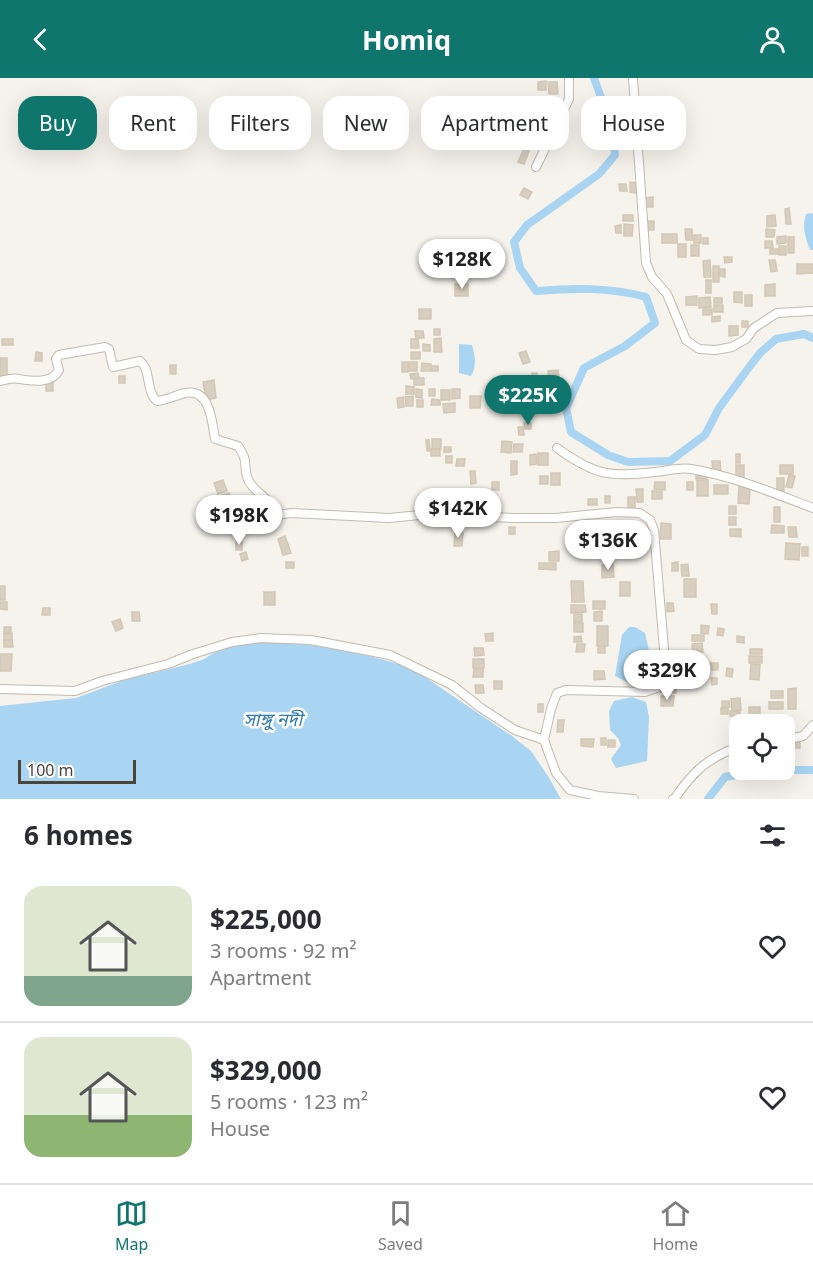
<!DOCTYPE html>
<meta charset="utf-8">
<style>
:root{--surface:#fff;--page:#f2f2f3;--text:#2b2b33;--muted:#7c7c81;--line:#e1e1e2;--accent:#0f766e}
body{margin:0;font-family:"Noto Sans","Noto Sans Bengali",sans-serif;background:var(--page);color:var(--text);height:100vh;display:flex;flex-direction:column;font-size:22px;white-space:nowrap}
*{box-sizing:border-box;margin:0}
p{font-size:20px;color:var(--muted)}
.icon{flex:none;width:33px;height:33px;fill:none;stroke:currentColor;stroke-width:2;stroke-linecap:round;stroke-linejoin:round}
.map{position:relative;height:721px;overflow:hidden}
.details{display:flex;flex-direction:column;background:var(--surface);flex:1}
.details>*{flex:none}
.guide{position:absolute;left:18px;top:18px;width:777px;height:54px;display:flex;gap:12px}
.tools{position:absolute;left:729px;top:636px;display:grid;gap:12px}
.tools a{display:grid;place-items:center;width:66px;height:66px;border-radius:12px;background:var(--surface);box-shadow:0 6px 24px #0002;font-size:30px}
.scale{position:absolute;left:18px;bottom:15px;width:118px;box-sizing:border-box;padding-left:6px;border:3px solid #4b4439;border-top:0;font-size:16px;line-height:21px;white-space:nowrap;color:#4b4439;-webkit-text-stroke:4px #fff;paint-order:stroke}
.price{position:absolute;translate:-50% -51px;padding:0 14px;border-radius:21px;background:#fff;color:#222;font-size:20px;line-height:39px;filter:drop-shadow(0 2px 3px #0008)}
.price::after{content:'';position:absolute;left:50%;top:36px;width:18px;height:14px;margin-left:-9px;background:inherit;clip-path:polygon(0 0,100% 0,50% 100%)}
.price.current{background:var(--accent);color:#fff}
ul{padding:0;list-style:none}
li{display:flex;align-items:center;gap:18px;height:150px;padding:0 24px}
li+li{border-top:2px solid var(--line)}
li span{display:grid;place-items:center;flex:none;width:168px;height:120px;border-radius:18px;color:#555}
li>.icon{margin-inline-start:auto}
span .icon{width:72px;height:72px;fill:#fffc;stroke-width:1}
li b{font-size:26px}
h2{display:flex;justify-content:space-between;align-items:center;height:72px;padding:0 24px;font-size:26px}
.tag{padding:0 21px;border-radius:18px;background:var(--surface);box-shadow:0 6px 24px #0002;font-size:21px;line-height:54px}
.tag.current{background:var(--accent);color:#fff}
header{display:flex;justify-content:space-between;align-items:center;height:78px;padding:0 24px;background:var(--accent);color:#fff;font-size:27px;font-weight:700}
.tabs{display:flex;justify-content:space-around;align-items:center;height:84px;border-top:2px solid var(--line);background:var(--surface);font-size:16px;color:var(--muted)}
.tabs a{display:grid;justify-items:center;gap:3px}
.tabs .current{color:var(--accent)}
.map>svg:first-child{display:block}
.water{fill:#a9d4f2}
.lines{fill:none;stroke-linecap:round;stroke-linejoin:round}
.canal{stroke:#a9d4f2;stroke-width:8}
.building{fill:#d8cfc1;stroke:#d3c7b4;stroke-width:1.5}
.minor-casing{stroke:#c2bbae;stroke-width:10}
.minor{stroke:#fff;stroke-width:8}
.labels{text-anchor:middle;stroke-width:5;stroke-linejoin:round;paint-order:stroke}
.water-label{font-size:18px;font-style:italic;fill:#2e7ab2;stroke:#fff}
</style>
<header><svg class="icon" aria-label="back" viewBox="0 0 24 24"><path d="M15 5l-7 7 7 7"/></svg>Homiq<svg class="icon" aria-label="person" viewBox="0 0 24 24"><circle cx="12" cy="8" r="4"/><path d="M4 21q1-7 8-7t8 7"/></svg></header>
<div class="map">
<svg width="813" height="721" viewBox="0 0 813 721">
<rect width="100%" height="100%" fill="#f6f3ec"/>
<g class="water">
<path d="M813,135V172H810C805,159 802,149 806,136Z"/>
<path d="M459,266L472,267C475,278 477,288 471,298L459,295Z"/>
<polygon points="629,549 635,549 645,555 650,577 642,603 629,605 615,598 622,557"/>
<path d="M261,562C307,565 375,575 416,593L512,658L531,673L548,698L561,721H0V628L76,620L124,602L186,587L202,582L224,569Z"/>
<polygon points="632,619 646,624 649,639 647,683 616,690 611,681 621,667 618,660 610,652 609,633 614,623"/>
</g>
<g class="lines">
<g class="canal">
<path d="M594,0L613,53L615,77L599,96L527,147L514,164L520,190L536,213C574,210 609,209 646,219L655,245L625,268L584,290L566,330L571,354L608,377L628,384L670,383L705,357L719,330L747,292L760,275L776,261L804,256L813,260"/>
<polyline points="708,721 725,699 760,692 813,692"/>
</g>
</g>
<g class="building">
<polygon points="546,3 546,12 538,12 538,4"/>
<polygon points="548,4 557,4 558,16 549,16"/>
<polygon points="541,19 547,19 548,31 541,31"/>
<polygon points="518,38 524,38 524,49 517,49"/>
<polygon points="524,71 529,73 524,86 518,84"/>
<polygon points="630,104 637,105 636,115 630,114"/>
<polygon points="619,106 626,106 627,113 620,113"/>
<polygon points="524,110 532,114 528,121 520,117"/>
<polygon points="653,119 653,129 645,129 645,120"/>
<polygon points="789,130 791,146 786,146 785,131"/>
<rect x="623" y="137" width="10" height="6"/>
<polygon points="775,137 776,148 767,149 767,138"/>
<rect x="648" y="143" width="6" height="9"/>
<polygon points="624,146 633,147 632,158 624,158"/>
<polygon points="621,147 621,155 616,155 615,148"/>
<polygon points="685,151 692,151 693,162 686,162"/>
<polygon points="766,151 775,152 774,159 766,159"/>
<rect x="662" y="156" width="15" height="9"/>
<rect x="694" y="157" width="7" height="8"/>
<polygon points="786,158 786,165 777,166 777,159"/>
<rect x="788" y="159" width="6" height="16"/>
<rect x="703" y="160" width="5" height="6"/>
<polygon points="765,163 772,163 773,170 765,170"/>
<rect x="678" y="166" width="8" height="13"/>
<rect x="483" y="167" width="7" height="10"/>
<rect x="691" y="167" width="8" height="11"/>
<rect x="779" y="168" width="7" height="9"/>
<rect x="770" y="171" width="8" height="5"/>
<polygon points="724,179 732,179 732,184 725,185"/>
<polygon points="710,182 711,199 704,199 703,183"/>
<polygon points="769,182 775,182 777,193 771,194"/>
<polygon points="797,186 813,186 813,195 797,196"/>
<rect x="713" y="188" width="6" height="16"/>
<polygon points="720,191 725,191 725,199 720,198"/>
<rect x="706" y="202" width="5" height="13"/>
<rect x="455" y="206" width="13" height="12"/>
<polygon points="775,206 775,218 765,218 765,207"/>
<polygon points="734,214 742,214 742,225 734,224"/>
<rect x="745" y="217" width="7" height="11"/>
<polygon points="697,218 697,227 686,227 686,219"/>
<polygon points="710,219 711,229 699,230 699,220"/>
<rect x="714" y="220" width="8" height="5"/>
<rect x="714" y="227" width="9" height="7"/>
<rect x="419" y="231" width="12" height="10"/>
<rect x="703" y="231" width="9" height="6"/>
<polygon points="720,238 720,243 712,244 712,239"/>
<rect x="742" y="243" width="6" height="6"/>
<polygon points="729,248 738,248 738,257 729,258"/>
<rect x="434" y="251" width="6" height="6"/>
<polygon points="415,253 423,253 424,260 416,260"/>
<polygon points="441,260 442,274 434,274 434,261"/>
<rect x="2" y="261" width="11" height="6"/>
<polygon points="411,261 418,261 419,270 411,270"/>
<polygon points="423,266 430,267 430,273 423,273"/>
<polygon points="526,273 530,284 523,286 519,275"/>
<polygon points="36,274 42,275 42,283 35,283"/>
<rect x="411" y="274" width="9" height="7"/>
<rect x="0" y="280" width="7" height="21"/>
<rect x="402" y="284" width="6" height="10"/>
<rect x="409" y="284" width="8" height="9"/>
<polygon points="422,285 431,286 431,293 421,293"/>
<rect x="170" y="287" width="6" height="9"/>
<rect x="432" y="288" width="6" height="5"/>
<polygon points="558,292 560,307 550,308 548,293"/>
<polygon points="418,295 419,300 411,301 410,296"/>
<rect x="532" y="295" width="5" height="7"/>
<rect x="119" y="298" width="6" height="7"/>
<rect x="414" y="300" width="10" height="7"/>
<polygon points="214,302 216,320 206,322 203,304"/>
<rect x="46" y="304" width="7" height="9"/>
<polygon points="406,308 414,309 414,316 406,316"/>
<rect x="511" y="308" width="12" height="12"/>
<polygon points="523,308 530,308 531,314 523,315"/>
<polygon points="416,311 422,312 422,320 416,319"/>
<rect x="429" y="311" width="6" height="7"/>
<polygon points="452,311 460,311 460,320 452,321"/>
<rect x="441" y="312" width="9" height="10"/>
<polygon points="413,318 413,328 406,328 405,319"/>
<polygon points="470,318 481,318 480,330 470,330"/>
<polygon points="403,319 404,329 398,330 397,320"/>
<polygon points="538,319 553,319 553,330 538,331"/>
<polygon points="432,321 440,322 440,327 431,327"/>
<rect x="417" y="322" width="6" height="7"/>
<polygon points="528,323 536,323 537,332 529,332"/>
<polygon points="455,325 455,334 444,335 443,326"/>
<polygon points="524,345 531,345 531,351 525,351"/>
<polygon points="518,349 523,349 524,357 519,357"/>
<rect x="432" y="361" width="9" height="10"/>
<polygon points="426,362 429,362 430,373 427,373"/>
<polygon points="502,363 512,364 511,375 501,374"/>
<polygon points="514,366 523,366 522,374 513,374"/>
<rect x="444" y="369" width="7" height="5"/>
<rect x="431" y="371" width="9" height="7"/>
<rect x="538" y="375" width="10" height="12"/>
<polygon points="536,376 537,386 530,387 530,377"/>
<rect x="736" y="376" width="4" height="9"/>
<rect x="446" y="378" width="6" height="7"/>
<polygon points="457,381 465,381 464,388 456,388"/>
<polygon points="511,383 517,383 517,396 511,397"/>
<polygon points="712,383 720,383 721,393 713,394"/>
<rect x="736" y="387" width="8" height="14"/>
<rect x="780" y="387" width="13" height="9"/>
<polygon points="470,393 475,393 476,405 471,406"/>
<rect x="551" y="395" width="9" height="12"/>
<rect x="696" y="397" width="11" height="4"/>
<polygon points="789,397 795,398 792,410 786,409"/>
<rect x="540" y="398" width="8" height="8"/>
<rect x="777" y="400" width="7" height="13"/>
<polygon points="223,402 227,413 218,416 214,405"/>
<rect x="697" y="402" width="11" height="16"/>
<rect x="492" y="404" width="7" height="8"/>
<polygon points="655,404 665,404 665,412 654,411"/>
<rect x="687" y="404" width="6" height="8"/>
<rect x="714" y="407" width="14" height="9"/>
<polygon points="739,409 750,410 749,426 738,425"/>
<polygon points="636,411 643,411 643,424 637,424"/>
<rect x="652" y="413" width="10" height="8"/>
<polygon points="229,415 232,423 223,425 220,418"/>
<rect x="605" y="418" width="5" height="7"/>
<rect x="628" y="419" width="7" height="11"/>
<rect x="588" y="421" width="9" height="6"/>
<polygon points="231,427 232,441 223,443 221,429"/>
<rect x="729" y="428" width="7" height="8"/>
<rect x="774" y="429" width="6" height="15"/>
<rect x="729" y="439" width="7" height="8"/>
<polygon points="455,441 462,441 461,454 455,454"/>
<polygon points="581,445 586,445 587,453 581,453"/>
<polygon points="661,445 671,446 671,461 660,461"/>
<polygon points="772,447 784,448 784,455 771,455"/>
<rect x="509" y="449" width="6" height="7"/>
<polygon points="788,449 796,449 797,459 789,459"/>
<polygon points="730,451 741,451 741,459 730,458"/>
<polygon points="455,455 463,455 462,468 454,468"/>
<polygon points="285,458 291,475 283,477 278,461"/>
<rect x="236" y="464" width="6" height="8"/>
<polygon points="786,465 800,466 799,482 785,481"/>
<rect x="802" y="469" width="6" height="9"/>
<polygon points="559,473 559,483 549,483 549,474"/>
<polygon points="246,474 248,481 242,483 240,476"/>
<rect x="286" y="484" width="8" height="6"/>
<polygon points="678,484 678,493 672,493 672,485"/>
<polygon points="539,485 556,485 556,492 539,491"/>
<polygon points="613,486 614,499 602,500 602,487"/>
<polygon points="688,486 689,498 682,498 681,487"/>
<rect x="684" y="501" width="12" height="18"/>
<polygon points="571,503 583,503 584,524 572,524"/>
<rect x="620" y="504" width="10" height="14"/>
<rect x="0" y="508" width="5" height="14"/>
<rect x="264" y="514" width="11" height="13"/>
<rect x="593" y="523" width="12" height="8"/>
<polygon points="0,524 7,524 7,532 0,531"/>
<polygon points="667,525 673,525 674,533 667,534"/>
<polygon points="711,526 717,526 717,536 712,536"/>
<polygon points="571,527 585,527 586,534 571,535"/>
<polygon points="43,530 50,530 50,537 42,537"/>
<polygon points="602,533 602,543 594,543 594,534"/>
<polygon points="132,534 139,534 140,543 132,543"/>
<rect x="574" y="536" width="8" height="8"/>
<polygon points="120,541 123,550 116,553 112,544"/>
<rect x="574" y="545" width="9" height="9"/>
<polygon points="701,547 709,548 708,556 701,555"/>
<rect x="597" y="548" width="11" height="20"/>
<rect x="4" y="549" width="7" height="6"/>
<polygon points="718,550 724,551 723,558 717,557"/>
<polygon points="12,555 12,562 4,562 4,556"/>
<polygon points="493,555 493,563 486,563 485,556"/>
<rect x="692" y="557" width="12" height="6"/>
<polygon points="581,558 582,564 574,564 574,559"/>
<polygon points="737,558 744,559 744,565 737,564"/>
<polygon points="4,562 12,562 13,569 4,569"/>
<polygon points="702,565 703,574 693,575 692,566"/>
<polygon points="577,566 585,566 584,574 576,574"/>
<rect x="598" y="568" width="7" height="7"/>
<polygon points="474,570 483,570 484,577 475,578"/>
<rect x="750" y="571" width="12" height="5"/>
<polygon points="0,576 12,576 11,593 0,593"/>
<rect x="749" y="578" width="13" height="7"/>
<rect x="473" y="581" width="11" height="9"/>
<rect x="710" y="585" width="8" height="7"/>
<polygon points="751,586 760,587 759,602 750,601"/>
<polygon points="727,590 733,591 732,599 726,598"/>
<polygon points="474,591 483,591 483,599 473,599"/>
<polygon points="594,593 604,593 605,601 594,602"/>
<polygon points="711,600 717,600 717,606 712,607"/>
<rect x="494" y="603" width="8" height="8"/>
<polygon points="662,606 676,607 676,615 661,614"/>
<polygon points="475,607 483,607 484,615 476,615"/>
<polygon points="796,610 796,631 788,631 788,611"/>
<rect x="771" y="613" width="12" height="7"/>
<polygon points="661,618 674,618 673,628 661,628"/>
<polygon points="740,620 741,632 732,633 731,621"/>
<polygon points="722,623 729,623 730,629 722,629"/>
<rect x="769" y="624" width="14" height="7"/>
<rect x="538" y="626" width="5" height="8"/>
<rect x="749" y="629" width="11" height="17"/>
<rect x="721" y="630" width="7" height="6"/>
<rect x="730" y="633" width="10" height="5"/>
<rect x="733" y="639" width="13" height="6"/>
<polygon points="558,642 564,642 563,654 557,654"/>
<polygon points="736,646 746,646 740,646 740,656 736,656"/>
<rect x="601" y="660" width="5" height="7"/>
<polygon points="581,661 594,661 593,669 581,668"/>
<rect x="608" y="662" width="7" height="7"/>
<polygon points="800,664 800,670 792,670 792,665"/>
</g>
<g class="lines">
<defs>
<g id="minor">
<polyline points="633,0 646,185 652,199 667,216 686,262 699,271 716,272 732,269 746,261 754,250 777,235 813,233"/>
<polyline points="536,89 569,21 569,0"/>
<path d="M0,303C6,302 13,299 19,301C33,303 52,306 59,292L56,281L59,277L105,269L109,271L113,289L140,283C152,293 145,313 157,323C167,322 176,317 185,315C210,310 212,343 215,361L238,368C249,385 243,383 247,399C250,409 259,414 266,421C269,440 275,437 292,435L389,440L420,437L514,440H555L617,434L640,435L650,442L654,452L665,583L663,601L657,610L645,614L566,612L557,615L551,631L544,662"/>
<path d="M557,370C596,398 609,399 655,394C666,393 680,389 691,391C733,398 773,415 813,430"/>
<polyline points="0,611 75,613 102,603 168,586 193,576 232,564 261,560 311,562 390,577 452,607 481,630 515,652 544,662 556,695 570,712 598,718 634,721"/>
<polyline points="784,662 803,658 813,647"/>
<path d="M673,721L675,720C694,692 708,680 740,668"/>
</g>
</defs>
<use href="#minor" class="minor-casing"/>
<use href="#minor" class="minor"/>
</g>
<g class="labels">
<g class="water-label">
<text x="273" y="648">সাঙ্গু নদী</text>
</g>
</g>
</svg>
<div class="tools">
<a><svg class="icon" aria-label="locate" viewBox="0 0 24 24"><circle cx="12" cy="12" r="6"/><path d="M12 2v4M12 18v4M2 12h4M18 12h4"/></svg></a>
</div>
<div class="scale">100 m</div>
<b class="price" style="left:462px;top:212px">$128K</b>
<b class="price current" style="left:528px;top:348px">$225K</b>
<b class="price" style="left:458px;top:461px">$142K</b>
<b class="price" style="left:239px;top:468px">$198K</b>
<b class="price" style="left:608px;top:493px">$136K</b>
<b class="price" style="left:667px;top:623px">$329K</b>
<div class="guide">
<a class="tag current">Buy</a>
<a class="tag">Rent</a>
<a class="tag">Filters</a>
<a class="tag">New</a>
<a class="tag">Apartment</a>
<a class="tag">House</a>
</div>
</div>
<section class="details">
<h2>6 homes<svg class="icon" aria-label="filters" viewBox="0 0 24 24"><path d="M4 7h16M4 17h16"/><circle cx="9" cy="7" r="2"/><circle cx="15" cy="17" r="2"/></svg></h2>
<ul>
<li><span style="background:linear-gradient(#dfe7d0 75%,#7fa58c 0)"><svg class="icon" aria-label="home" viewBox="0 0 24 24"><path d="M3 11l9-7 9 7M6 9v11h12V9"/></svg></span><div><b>$225,000</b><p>3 rooms · 92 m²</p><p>Apartment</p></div><svg class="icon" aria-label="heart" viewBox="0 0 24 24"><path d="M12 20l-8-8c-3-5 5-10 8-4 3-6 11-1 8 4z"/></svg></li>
<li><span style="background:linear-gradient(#dfe7d0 65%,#8fb573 0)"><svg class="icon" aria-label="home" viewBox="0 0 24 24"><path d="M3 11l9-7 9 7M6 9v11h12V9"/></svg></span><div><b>$329,000</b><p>5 rooms · 123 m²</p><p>House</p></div><svg class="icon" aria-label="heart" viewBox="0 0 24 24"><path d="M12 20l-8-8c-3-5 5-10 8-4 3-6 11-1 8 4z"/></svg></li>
</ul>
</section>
<nav class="tabs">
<a class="current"><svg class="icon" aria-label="map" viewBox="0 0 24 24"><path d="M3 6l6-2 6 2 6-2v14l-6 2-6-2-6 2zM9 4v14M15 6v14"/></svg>Map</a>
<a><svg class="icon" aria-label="saved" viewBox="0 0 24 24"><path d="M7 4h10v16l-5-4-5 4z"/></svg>Saved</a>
<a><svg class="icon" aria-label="home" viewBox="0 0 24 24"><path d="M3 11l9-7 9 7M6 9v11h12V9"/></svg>Home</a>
</nav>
